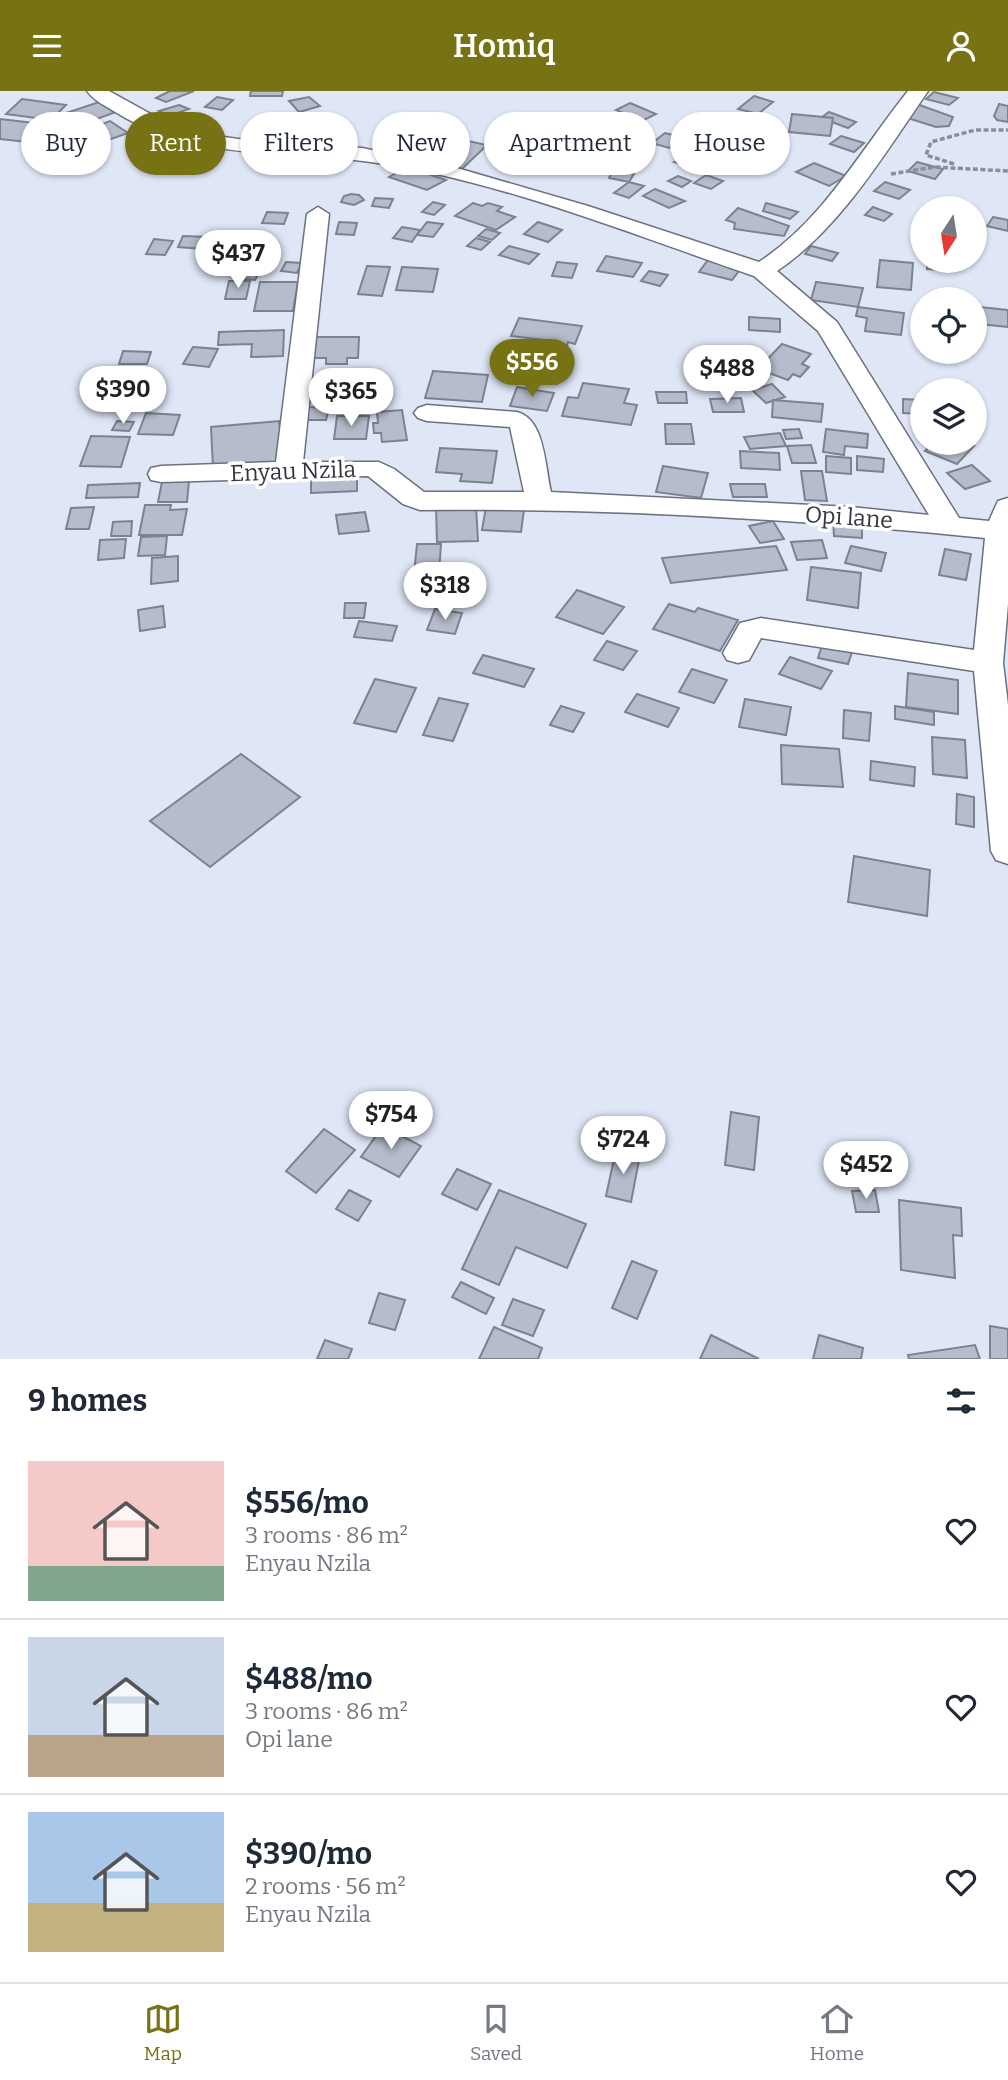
<!DOCTYPE html>
<meta charset="utf-8">
<style>
:root{--surface:#fff;--page:#f6f6f7;--text:#1f2937;--muted:#747a83;--line:#e0e1e3;--accent:#777214}
body{margin:0;font-family:Bitter,serif;background:var(--page);color:var(--text);height:100vh;display:flex;flex-direction:column;font-size:26px;white-space:nowrap}
*{box-sizing:border-box;margin:0}
p{font-size:23px;color:var(--muted)}
.icon{flex:none;width:38px;height:38px;fill:none;stroke:currentColor;stroke-width:2;stroke-linecap:round;stroke-linejoin:round}
.map{position:relative;height:1268px;overflow:hidden}
.panel{display:flex;flex-direction:column;background:var(--surface);flex:1}
.panel>*{flex:none}
.top-card{position:absolute;left:21px;top:21px;width:966px;height:63px;display:flex;gap:14px}
.needle{width:46px;rotate:192deg}
.buttons{position:absolute;left:910px;top:105px;display:grid;gap:14px}
.buttons a{display:grid;place-items:center;width:77px;height:77px;border-radius:50%;background:var(--surface);box-shadow:0 2px 5px #0004;font-size:35px}
.price{position:absolute;translate:-50% -60px;padding:0 16px;border-radius:24px;background:#fff;color:#222;font-size:23px;line-height:46px;filter:drop-shadow(0 2px 4px #0008)}
.price::after{content:'';position:absolute;left:50%;top:42px;width:21px;height:16px;margin-left:-10px;background:inherit;clip-path:polygon(0 0,100% 0,50% 100%)}
.price.active{background:var(--accent);color:#fff}
ul{padding:0;list-style:none}
li{display:flex;align-items:center;gap:21px;height:175px;padding:0 28px}
li+li{border-top:2px solid var(--line)}
li span{display:grid;place-items:center;flex:none;width:196px;height:140px;border-radius:0px;color:#555}
li>.icon{margin-inline-start:auto}
span .icon{width:84px;height:84px;fill:#fffc;stroke-width:1}
li b{font-size:30px}
h2{display:flex;justify-content:space-between;align-items:center;height:84px;padding:0 28px;font-size:30px}
.pill{padding:0 24px;border-radius:32px;background:var(--surface);box-shadow:0 2px 5px #0004;font-size:24px;line-height:63px}
.pill.active{background:var(--accent);color:#fff}
header{display:flex;justify-content:space-between;align-items:center;height:91px;padding:0 28px;background:var(--accent);color:#fff;font-size:32px;font-weight:600}
.tabs{display:flex;justify-content:space-around;align-items:center;height:98px;border-top:2px solid var(--line);background:var(--surface);font-size:19px;color:var(--muted)}
.tabs a{display:grid;justify-items:center;gap:4px}
.tabs .active{color:var(--accent)}
.map>svg:first-child{display:block}
.building{fill:#b6bccc;stroke:#7c8290;stroke-width:2}
.lines{fill:none;stroke-linecap:round;stroke-linejoin:round}
.minor-casing{stroke:#6c7180;stroke-width:3}
.path{stroke:#898d99;stroke-width:3.5;stroke-dasharray:5 2.5;stroke-linecap:butt}
.minor{fill:#fff;fill-rule:evenodd}
.labels{text-anchor:middle;stroke-width:7;stroke-linejoin:round;paint-order:stroke}
.street-label{font-size:23px;fill:#34363d;stroke:#fff}
</style>
<header><svg class="icon" aria-label="menu" viewBox="0 0 24 24"><path d="M4 6h16M4 12h16M4 18h16"/></svg>Homiq<svg class="icon" aria-label="person" viewBox="0 0 24 24"><circle cx="12" cy="8" r="4"/><path d="M4 21q1-7 8-7t8 7"/></svg></header>
<div class="map">
<svg width="1008" height="1268" viewBox="0 0 1008 1268">
<rect width="100%" height="100%" fill="#dfe6f6"/>
<g class="building">
<polygon points="170,0 194,0 166,11 156,7"/>
<polygon points="251,0 283,0 282,5 250,5"/>
<polygon points="934,1 958,7 949,14 926,8"/>
<polygon points="754,5 773,11 758,23 738,18"/>
<polygon points="217,6 233,9 222,19 205,16"/>
<polygon points="309,6 320,15 299,21 289,10"/>
<polygon points="22,8 66,14 51,29 6,23"/>
<polygon points="99,11 116,21 83,33 66,22"/>
<polygon points="630,12 656,23 642,30 616,19"/>
<polygon points="914,12 953,26 949,35 936,36 904,26"/>
<polygon points="999,13 1008,15 1008,31 997,29 994,25"/>
<polygon points="179,14 189,18 169,25 159,20"/>
<polygon points="829,21 856,31 848,37 821,27"/>
<polygon points="792,23 833,27 830,45 789,41"/>
<polygon points="613,24 650,44 627,52 592,41 595,30"/>
<polygon points="0,29 0,28 52,34 36,52 0,48"/>
<polygon points="110,30 128,42 103,51 86,39"/>
<polygon points="67,41 94,55 71,64 45,50"/>
<polygon points="665,42 681,46 669,57 652,52"/>
<polygon points="841,45 864,52 854,61 830,53"/>
<polygon points="533,47 546,52 534,59 520,53"/>
<polygon points="421,48 462,56 451,67 412,58"/>
<polygon points="468,50 487,54 462,78 444,74"/>
<polygon points="685,66 689,67 709,73 701,79 674,71"/>
<polygon points="524,67 539,69 537,77 522,76"/>
<polygon points="917,71 943,78 935,88 908,80"/>
<polygon points="814,72 846,85 829,95 796,81"/>
<polygon points="407,76 446,89 427,99 389,86"/>
<polygon points="613,79 634,83 629,91 609,87"/>
<polygon points="706,84 723,90 711,98 694,92"/>
<polygon points="678,85 691,90 682,96 668,90"/>
<polygon points="629,91 644,95 629,107 614,102"/>
<polygon points="885,91 910,99 899,108 874,100"/>
<polygon points="655,98 685,110 669,117 643,105"/>
<polygon points="351,103 359,104 364,109 354,114 341,111 344,105"/>
<polygon points="375,107 393,108 389,117 372,115"/>
<polygon points="433,111 445,114 434,124 422,121"/>
<polygon points="473,112 482,115 488,112 502,116 497,120 515,126 496,139 455,125"/>
<polygon points="766,112 798,121 790,128 763,120"/>
<polygon points="873,116 892,123 884,130 865,124"/>
<polygon points="738,117 789,135 784,145 734,138 735,132 726,129"/>
<polygon points="267,121 288,122 284,133 262,132"/>
<polygon points="993,126 1008,129 1008,140 987,135"/>
<polygon points="339,131 357,132 354,144 336,143"/>
<polygon points="427,131 443,133 433,146 417,144"/>
<polygon points="538,131 562,139 548,151 524,143"/>
<polygon points="402,136 420,139 412,151 393,147"/>
<polygon points="486,138 500,142 492,149 478,145"/>
<polygon points="238,142 268,145 261,161 230,158"/>
<polygon points="183,145 209,146 203,158 178,156"/>
<polygon points="476,147 490,151 481,159 467,155"/>
<polygon points="154,148 173,150 165,164 146,163"/>
<polygon points="509,155 539,163 529,173 499,164"/>
<polygon points="811,155 838,162 832,170 805,163"/>
<polygon points="258,162 274,164 269,172 253,170"/>
<polygon points="606,165 642,172 633,186 597,180"/>
<polygon points="708,169 741,177 732,189 699,181"/>
<polygon points="880,169 913,172 911,199 877,196"/>
<polygon points="927,170 957,170 957,180 927,178"/>
<polygon points="286,171 302,172 297,182 281,180"/>
<polygon points="557,171 577,173 572,187 552,185"/>
<polygon points="367,175 390,176 382,205 358,203"/>
<polygon points="402,176 438,178 433,201 396,199"/>
<polygon points="238,178 260,180 255,189 233,187"/>
<polygon points="649,180 668,184 660,195 641,190"/>
<polygon points="229,190 250,190 246,208 225,208"/>
<polygon points="260,191 298,191 293,220 254,220"/>
<polygon points="816,191 863,197 858,216 811,209"/>
<polygon points="858,216 904,222 901,244 865,240 867,227 856,225"/>
<polygon points="980,216 1008,219 1008,236 980,233"/>
<polygon points="749,226 780,228 780,241 749,239"/>
<polygon points="519,227 582,235 575,253 568,251 567,255 544,252 545,249 511,245"/>
<polygon points="284,239 283,265 251,266 252,253 218,254 219,241"/>
<polygon points="313,246 359,246 358,267 347,267 347,273 326,273 326,267 312,267"/>
<polygon points="782,253 811,263 802,273 809,276 800,286 793,283 788,289 758,278"/>
<polygon points="193,256 218,258 209,276 183,273"/>
<polygon points="514,259 568,267 557,293 502,284"/>
<polygon points="123,260 151,261 147,273 119,273"/>
<polygon points="727,276 746,278 743,291 724,289"/>
<polygon points="433,280 488,284 482,311 425,307"/>
<polygon points="374,290 380,311 343,316 337,295"/>
<polygon points="943,291 966,292 968,299 945,299"/>
<polygon points="583,292 629,298 624,312 637,314 631,334 562,325 568,306 578,307"/>
<polygon points="772,293 785,306 766,312 752,299"/>
<polygon points="517,296 554,302 547,320 510,315"/>
<polygon points="656,301 686,301 687,312 658,312"/>
<polygon points="741,307 744,321 713,321 710,308"/>
<polygon points="903,308 922,309 922,323 903,322"/>
<polygon points="773,309 823,313 821,331 772,326"/>
<polygon points="308,316 329,317 326,329 305,329"/>
<polygon points="402,319 407,349 382,351 381,342 374,342 373,332 378,332 377,321"/>
<polygon points="146,322 180,324 173,344 138,343"/>
<polygon points="337,325 369,325 366,348 334,348"/>
<polygon points="117,330 134,331 129,340 112,339"/>
<polygon points="279,330 284,370 213,377 211,336"/>
<polygon points="665,333 691,333 694,353 666,353"/>
<polygon points="799,338 802,347 786,348 783,339"/>
<polygon points="826,338 868,343 867,357 845,355 844,364 823,361"/>
<polygon points="780,342 786,355 750,358 744,346"/>
<polygon points="91,345 130,346 121,376 80,375"/>
<polygon points="933,352 965,352 974,355 957,373 925,360"/>
<polygon points="811,354 816,372 792,372 787,355"/>
<polygon points="440,357 497,360 492,392 460,390 462,383 436,381"/>
<polygon points="740,360 779,362 780,379 741,377"/>
<polygon points="826,365 851,367 851,383 826,381"/>
<polygon points="857,365 884,368 883,381 857,379"/>
<polygon points="972,374 990,390 965,398 947,382"/>
<polygon points="663,375 708,382 701,407 656,401"/>
<polygon points="801,380 822,380 827,410 805,409"/>
<polygon points="357,381 357,400 311,402 311,383"/>
<polygon points="189,390 187,411 158,411 162,391"/>
<polygon points="140,392 138,406 86,407 88,394"/>
<polygon points="730,393 765,393 767,406 733,406"/>
<polygon points="145,414 171,414 170,419 187,418 182,444 139,444"/>
<polygon points="476,415 478,450 437,451 436,416"/>
<polygon points="94,416 89,438 66,438 71,417"/>
<polygon points="486,416 524,419 521,441 482,439"/>
<polygon points="365,421 369,440 339,443 336,424"/>
<polygon points="833,427 862,430 862,447 834,445"/>
<polygon points="132,430 131,445 111,445 113,431"/>
<polygon points="773,430 784,448 760,452 749,435"/>
<polygon points="167,445 165,464 138,465 141,446"/>
<polygon points="126,448 124,467 98,469 100,449"/>
<polygon points="822,449 827,467 797,469 791,451"/>
<polygon points="417,453 441,453 439,483 414,483"/>
<polygon points="776,455 787,479 671,492 662,467"/>
<polygon points="851,455 886,462 881,480 845,472"/>
<polygon points="945,458 971,463 966,489 939,484"/>
<polygon points="178,465 178,490 151,493 152,467"/>
<polygon points="811,476 861,482 858,517 807,509"/>
<polygon points="577,499 624,516 603,543 556,526"/>
<polygon points="345,512 366,512 364,527 344,527"/>
<polygon points="669,513 695,521 698,517 738,529 720,560 653,538"/>
<polygon points="163,515 165,536 140,540 138,519"/>
<polygon points="435,518 462,522 455,543 427,539"/>
<polygon points="359,530 397,535 392,550 354,546"/>
<polygon points="824,548 854,555 848,573 818,567"/>
<polygon points="607,550 637,560 623,579 594,569"/>
<polygon points="483,564 534,578 524,596 473,582"/>
<polygon points="790,566 832,580 821,598 779,583"/>
<polygon points="692,578 727,589 714,612 679,601"/>
<polygon points="908,582 958,589 958,623 906,616"/>
<polygon points="375,588 416,597 396,641 354,632"/>
<polygon points="637,603 679,617 668,636 625,621"/>
<polygon points="439,607 468,613 453,650 423,644"/>
<polygon points="745,608 791,616 786,644 739,636"/>
<polygon points="561,615 584,622 573,641 550,634"/>
<polygon points="895,615 934,621 934,634 895,628"/>
<polygon points="844,619 871,622 869,650 843,647"/>
<polygon points="932,646 965,649 967,687 933,683"/>
<polygon points="781,654 839,658 843,696 782,693"/>
<polygon points="241,663 300,706 210,776 150,730"/>
<polygon points="871,670 915,676 914,695 870,689"/>
<polygon points="957,703 974,706 974,736 956,733"/>
<polygon points="854,765 930,779 927,825 848,811"/>
<polygon points="731,1021 759,1026 754,1079 725,1074"/>
<polygon points="383,1035 421,1055 399,1086 361,1066"/>
<polygon points="324,1038 355,1059 316,1102 286,1080"/>
<polygon points="616,1059 640,1064 631,1111 606,1105"/>
<polygon points="457,1078 491,1093 477,1119 442,1103"/>
<polygon points="349,1099 371,1110 358,1130 336,1118"/>
<polygon points="499,1099 586,1133 567,1177 516,1156 499,1194 462,1178"/>
<polygon points="875,1099 879,1121 856,1121 852,1100"/>
<polygon points="899,1109 961,1117 962,1145 953,1144 955,1187 901,1179"/>
<polygon points="632,1170 657,1180 637,1228 612,1217"/>
<polygon points="461,1191 494,1207 486,1223 452,1206"/>
<polygon points="379,1202 405,1209 395,1239 369,1232"/>
<polygon points="513,1208 544,1219 533,1245 502,1234"/>
<polygon points="990,1235 1008,1238 1008,1268 990,1268"/>
<polygon points="494,1236 542,1257 538,1268 479,1268"/>
<polygon points="711,1244 759,1268 700,1268"/>
<polygon points="819,1244 863,1257 861,1268 813,1268"/>
<polygon points="325,1249 352,1258 348,1268 317,1268"/>
<polygon points="975,1254 980,1268 909,1268 908,1264"/>
</g>
<g class="lines">
<defs>
<path id="minor" d="M87,0H109L167,32L196,42L259,51L362,57L450,75L588,115L759,171C824,128 860,60 908,0H928C885,62 840,138 777,180L837,231L959,427L989,430L998,410L1008,407V513L1003,572L1008,614V773L996,769L991,760L974,580L761,547L749,569L738,572L727,569L723,562L740,532L761,527L974,559L985,447C798,428 609,417 420,419L403,413L368,385L161,391L151,389L148,383L151,377L161,375L276,371L307,123L318,116L329,123L303,371H379L394,378L424,401H524L510,336L427,330L418,327L414,322L418,317L427,314L517,321C545,328 545,376 551,401L851,416L929,424L818,240L754,185C628,142 495,87 363,70C278,59 193,69 117,22C106,15 94,10 87,0Z"/>
</defs>
<use href="#minor" class="minor-casing"/>
<g class="path">
<polyline points="954,73 926,64 931,51 975,39 1008,39"/>
<polyline points="891,83 934,76 1008,80"/>
</g>
<use href="#minor" class="minor"/>
</g>
<g class="labels">
<g class="street-label">
<text transform="translate(293 380) rotate(-2)" y="8">Enyau Nzila</text>
<text transform="translate(849 426) rotate(4)" y="8">Opi lane</text>
</g>
</g>
</svg>
<div class="buttons">
<a><svg class="needle" viewBox="-14 -14 28 28"><path d="M0-13l5 13h-10z" fill="#e53935"/><path d="M0 13l5-13h-10z" fill="#747a83"/></svg></a>
<a><svg class="icon" aria-label="locate" viewBox="0 0 24 24"><circle cx="12" cy="12" r="6"/><path d="M12 2v4M12 18v4M2 12h4M18 12h4"/></svg></a>
<a><svg class="icon" aria-label="layers" viewBox="0 0 24 24"><path d="M12 4l9 5-9 5-9-5zM3 14l9 5 9-5"/></svg></a>
</div>
<b class="price" style="left:238px;top:199px">$437</b>
<b class="price active" style="left:532px;top:308px">$556</b>
<b class="price" style="left:727px;top:314px">$488</b>
<b class="price" style="left:123px;top:335px">$390</b>
<b class="price" style="left:351px;top:337px">$365</b>
<b class="price" style="left:445px;top:531px">$318</b>
<b class="price" style="left:391px;top:1060px">$754</b>
<b class="price" style="left:623px;top:1085px">$724</b>
<b class="price" style="left:866px;top:1110px">$452</b>
<div class="top-card">
<a class="pill">Buy</a>
<a class="pill active">Rent</a>
<a class="pill">Filters</a>
<a class="pill">New</a>
<a class="pill">Apartment</a>
<a class="pill">House</a>
</div>
</div>
<section class="panel">
<h2>9 homes<svg class="icon" aria-label="filters" viewBox="0 0 24 24"><path d="M4 7h16M4 17h16"/><circle cx="9" cy="7" r="2"/><circle cx="15" cy="17" r="2"/></svg></h2>
<ul>
<li><span style="background:linear-gradient(#f6c9c9 75%,#7fa58c 0)"><svg class="icon" aria-label="home" viewBox="0 0 24 24"><path d="M3 11l9-7 9 7M6 9v11h12V9"/></svg></span><div><b>$556/mo</b><p>3 rooms · 86 m²</p><p>Enyau Nzila</p></div><svg class="icon" aria-label="heart" viewBox="0 0 24 24"><path d="M12 20l-8-8c-3-5 5-10 8-4 3-6 11-1 8 4z"/></svg></li>
<li><span style="background:linear-gradient(#c9d6e8 70%,#b9a48a 0)"><svg class="icon" aria-label="home" viewBox="0 0 24 24"><path d="M3 11l9-7 9 7M6 9v11h12V9"/></svg></span><div><b>$488/mo</b><p>3 rooms · 86 m²</p><p>Opi lane</p></div><svg class="icon" aria-label="heart" viewBox="0 0 24 24"><path d="M12 20l-8-8c-3-5 5-10 8-4 3-6 11-1 8 4z"/></svg></li>
<li><span style="background:linear-gradient(#a9c7e8 65%,#c2b280 0)"><svg class="icon" aria-label="home" viewBox="0 0 24 24"><path d="M3 11l9-7 9 7M6 9v11h12V9"/></svg></span><div><b>$390/mo</b><p>2 rooms · 56 m²</p><p>Enyau Nzila</p></div><svg class="icon" aria-label="heart" viewBox="0 0 24 24"><path d="M12 20l-8-8c-3-5 5-10 8-4 3-6 11-1 8 4z"/></svg></li>
</ul>
</section>
<nav class="tabs">
<a class="active"><svg class="icon" aria-label="map" viewBox="0 0 24 24"><path d="M3 6l6-2 6 2 6-2v14l-6 2-6-2-6 2zM9 4v14M15 6v14"/></svg>Map</a>
<a><svg class="icon" aria-label="saved" viewBox="0 0 24 24"><path d="M7 4h10v16l-5-4-5 4z"/></svg>Saved</a>
<a><svg class="icon" aria-label="home" viewBox="0 0 24 24"><path d="M3 11l9-7 9 7M6 9v11h12V9"/></svg>Home</a>
</nav>
